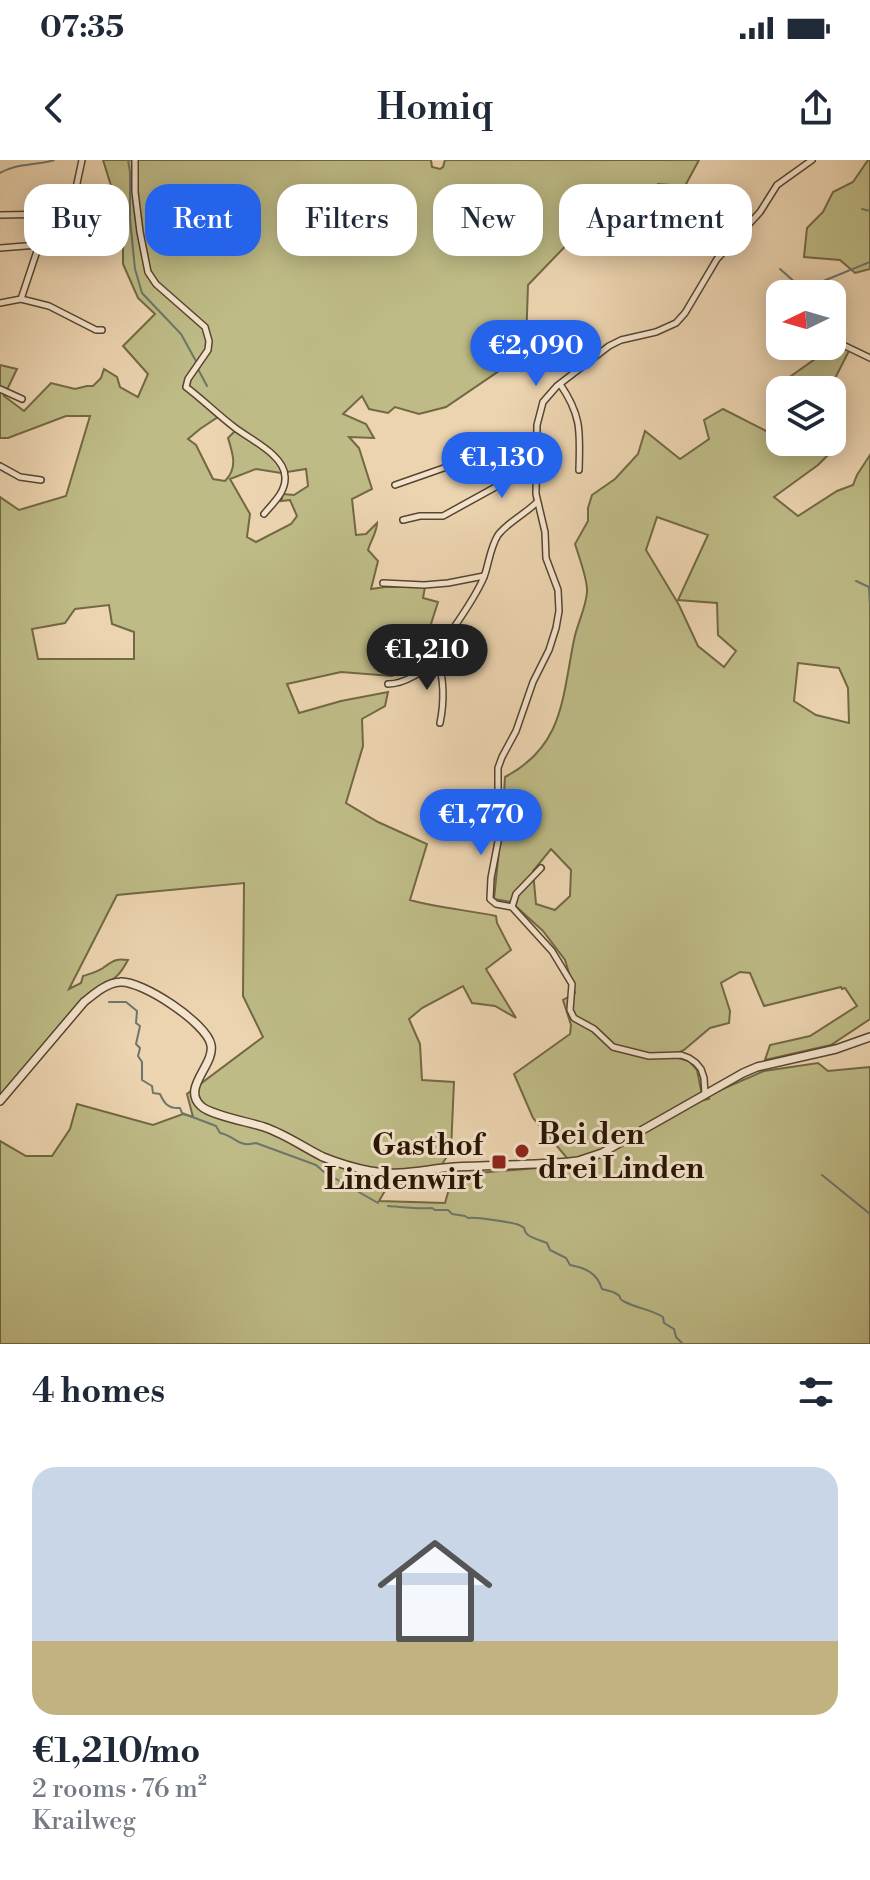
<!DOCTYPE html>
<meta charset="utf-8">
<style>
:root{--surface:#fff;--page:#f6f6f7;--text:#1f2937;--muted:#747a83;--accent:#2563eb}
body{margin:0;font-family:"Libre Bodoni",serif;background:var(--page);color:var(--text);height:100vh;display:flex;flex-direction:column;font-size:30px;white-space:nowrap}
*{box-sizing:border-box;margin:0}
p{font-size:26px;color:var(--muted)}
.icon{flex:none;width:44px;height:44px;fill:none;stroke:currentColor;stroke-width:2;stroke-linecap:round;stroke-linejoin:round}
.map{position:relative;height:1184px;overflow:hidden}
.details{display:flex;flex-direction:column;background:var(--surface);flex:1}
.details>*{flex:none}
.hud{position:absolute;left:24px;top:24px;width:822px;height:72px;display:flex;gap:16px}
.needle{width:52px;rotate:265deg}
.fabs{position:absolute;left:766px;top:120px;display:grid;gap:16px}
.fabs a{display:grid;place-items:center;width:80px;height:80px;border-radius:16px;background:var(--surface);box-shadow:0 4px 20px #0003;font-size:40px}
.price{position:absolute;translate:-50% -68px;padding:0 18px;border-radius:28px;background:var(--accent);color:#fff;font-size:26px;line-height:52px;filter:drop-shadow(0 2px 4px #0008)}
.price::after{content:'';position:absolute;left:50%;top:48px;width:24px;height:18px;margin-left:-12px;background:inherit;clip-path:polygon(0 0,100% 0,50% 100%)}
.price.selected{background:#222;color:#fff}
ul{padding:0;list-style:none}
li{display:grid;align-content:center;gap:16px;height:424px;padding:0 32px}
li span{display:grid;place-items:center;height:248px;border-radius:24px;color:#555}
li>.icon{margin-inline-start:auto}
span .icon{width:144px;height:144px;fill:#fffc;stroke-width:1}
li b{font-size:34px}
h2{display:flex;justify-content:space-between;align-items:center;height:96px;padding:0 32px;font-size:34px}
.tag{padding:0 28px;border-radius:24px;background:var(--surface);box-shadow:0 4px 20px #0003;font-size:28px;line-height:72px}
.tag.selected{background:var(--accent);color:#fff}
.status{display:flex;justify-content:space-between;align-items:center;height:56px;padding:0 40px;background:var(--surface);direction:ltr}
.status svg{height:22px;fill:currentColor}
header{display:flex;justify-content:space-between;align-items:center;height:104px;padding:0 32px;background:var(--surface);font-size:36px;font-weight:600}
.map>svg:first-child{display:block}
.green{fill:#bebb86;stroke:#726844;stroke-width:2;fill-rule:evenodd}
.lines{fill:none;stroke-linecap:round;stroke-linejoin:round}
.stream{stroke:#6c766c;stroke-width:2}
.minor-casing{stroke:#58452e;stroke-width:8}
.tertiary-casing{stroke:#58452e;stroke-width:10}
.minor{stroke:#f3e3cc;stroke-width:5}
.tertiary{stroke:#f3e3cc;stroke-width:7}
.poi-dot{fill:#8f2418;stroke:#f3e3cc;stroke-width:3}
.labels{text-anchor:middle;stroke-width:6;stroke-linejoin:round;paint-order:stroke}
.poi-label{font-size:30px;font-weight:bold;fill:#271502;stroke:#f3e3cc;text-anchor:start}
</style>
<div class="status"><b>07:35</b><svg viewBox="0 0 49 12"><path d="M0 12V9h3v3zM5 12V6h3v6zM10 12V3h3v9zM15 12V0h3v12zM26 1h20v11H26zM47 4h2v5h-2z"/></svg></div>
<header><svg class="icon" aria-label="back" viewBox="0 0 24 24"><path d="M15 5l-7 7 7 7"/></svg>Homiq<svg class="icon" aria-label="share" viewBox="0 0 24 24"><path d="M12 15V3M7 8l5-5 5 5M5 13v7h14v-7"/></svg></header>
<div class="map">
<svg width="870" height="1184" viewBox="0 0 870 1184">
<rect width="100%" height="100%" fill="#ecd4b0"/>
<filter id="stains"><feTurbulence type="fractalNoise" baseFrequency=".0025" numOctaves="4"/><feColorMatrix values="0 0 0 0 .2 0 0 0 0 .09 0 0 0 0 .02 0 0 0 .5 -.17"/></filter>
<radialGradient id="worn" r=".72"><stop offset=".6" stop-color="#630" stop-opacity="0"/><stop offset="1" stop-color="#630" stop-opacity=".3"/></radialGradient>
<g class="green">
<path d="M103,0H431L432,7L440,9L443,7L445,0H699L685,26L658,24L650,36L656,56V74L626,59L614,72L590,65L578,73L528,125L526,185L518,198L446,247L419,254L395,247L388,253L369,249L362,236L343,254L366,264L374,278L349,277L359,288L372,329L352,339L356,375L366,374L377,363C377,372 371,380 368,390L378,401L371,429L385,427H425L423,438L438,442L425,483V490L396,498L392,516L341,512L287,524L299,553L341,541L388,532L385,546L362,559L363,586L346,643L378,662L427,684L410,740C439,748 467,750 496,756L497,763L511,790L486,809L516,858L495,846L472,843L463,826L422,848L409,859L420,884L422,920L454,922L451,990L434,1017L386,1029L379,1041L445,1043L453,1015L573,1005L533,958L514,914L570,874L571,865L563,840L575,833L565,800L543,771L511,742L494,739L503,652L505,617C564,586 562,538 574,480C577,464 586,448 587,432C588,420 579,397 575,384L588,361V348L592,335L615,319L638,294L645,271L680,299L709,279L704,260L723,249L780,278V282H832V258L842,265L841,282L818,305L774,337L798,356L837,331L853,325L857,315L870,295V859L831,885L765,900L770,885L810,876L857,846L845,828L842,829L841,827L764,846L750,813L740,812L721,823L730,851L729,863L710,868L684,890L671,896L689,901L697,910L703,940L709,939V935L764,911L818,903L828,911L870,907V1184H0V981L26,996H52L70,969L77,944L153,965L183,954L193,957L187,934L263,877L243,836L244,723L117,735L69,829L81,823L83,816C89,814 97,812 103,808C113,801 115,798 128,800C115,824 110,819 89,833L0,937V337L19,350L66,336L90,256H66L8,278H0V205L17,209L4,236L24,251L51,223L75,229L87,226H93L101,218L104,209L117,217L120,227L138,237L148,214L123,186L155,154L138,138L123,104V64ZM218,257L235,271L228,278C233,294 238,308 225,321L213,319L196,285L188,279L200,269ZM256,309L281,313L306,309L308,326L294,335L283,334L281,341L290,340L297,356L291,364L256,382L247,377L250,354L230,319ZM657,357L708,375L678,440L717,443L718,475L736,491L724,507L698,486L679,445L646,390ZM109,445L112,464L134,472V499H38L32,469L65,463L75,449ZM798,503L839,508L848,528L849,563L816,555L794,541ZM551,689L571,710L570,736L555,750L536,744L533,711Z"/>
<polygon points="868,0 870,0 870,109 855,113 840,100 804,97 807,68 823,52 833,32 853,22"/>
<polygon points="841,184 850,189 829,230 780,230 780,233 774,228 835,185"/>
</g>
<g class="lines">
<g class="stream">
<polyline points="128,0 130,12 130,59 135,109 142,133 181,174 197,203"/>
<path d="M0,13C16,3 35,6 54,0"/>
<polyline points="862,49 870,51"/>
<polyline points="780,109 797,124 816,124 870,102"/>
<polyline points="198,209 207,226"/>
<polyline points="856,421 869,427"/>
<polyline points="869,427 870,446"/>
<path d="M109,842H126L137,851L136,863L140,866L136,884L140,888L138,896L142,902V920L152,926L153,933L160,934C164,943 168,949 180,948L182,953L216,966L220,973C236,976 237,988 256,983L316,1005L324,1012L378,1043"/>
<polyline points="822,1015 870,1054"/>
<path d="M388,1046C403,1047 417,1049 432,1048L435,1050H448L452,1054L465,1056L468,1058C476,1057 511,1062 519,1065C530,1070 520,1068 528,1075C532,1078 542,1081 547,1083L550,1090L566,1098L570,1105C586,1108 597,1113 602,1129C606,1130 611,1131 615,1133C626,1139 614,1136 625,1142C637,1148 652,1150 663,1157L664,1163L674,1169L676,1177L683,1184"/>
</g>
<defs>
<g id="minor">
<path d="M135,0V32L140,72L148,112L156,124L205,167L209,181L208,190L188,219L186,227C202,239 217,254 234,267C249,279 285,295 285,317C286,332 273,343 264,354"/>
<polyline points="63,50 83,53 95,61"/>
<polyline points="0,55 58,54"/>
<polyline points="0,88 38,85"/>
<polyline points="21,139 49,146 96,170 102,170"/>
<polyline points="0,143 21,139 39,85 69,41 76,28 82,0"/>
<polyline points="841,184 870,198"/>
<path d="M560,224C582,256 580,272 579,310"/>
<polyline points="0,229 22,239"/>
<polyline points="0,306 20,317 41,320"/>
<polyline points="395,325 458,303 490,289 537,283"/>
<polyline points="403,360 420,356 443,356 501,324 537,310"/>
<polyline points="383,423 424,425 448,423 484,416"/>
<path d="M436,498C445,516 444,544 440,563"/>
<path d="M388,524C404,524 426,511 436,498C441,491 444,483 448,476C461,457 475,438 484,417C489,403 490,388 498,375C508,362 525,354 536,343"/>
<polyline points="512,747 516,734 541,708"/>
<polyline points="705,934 704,918 701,909 696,903 689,898 681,895 649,896 613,887 594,869 574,858 570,850 572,824 552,791 512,747 496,744 490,739 491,718 500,671 498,643 498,608 502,597 516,571 533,522 549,490 556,468 559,451 558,430 546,398 545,372 536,334 537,265 543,242 557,226 609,186 621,180 656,172 676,163 685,153 717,99 760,52 777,25 812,0"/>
</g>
<path id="tertiary" d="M0,941L84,842C94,834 106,823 120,822C141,820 207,863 211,885C215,905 181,928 201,946C210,955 249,962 264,967C285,974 303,987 323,997C338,1003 354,1008 370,1011C398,1017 426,1009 454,1007C492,1005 531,1005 569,1002L578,1001L602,993L743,913L757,907L836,889L870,877"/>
</defs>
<use href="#minor" class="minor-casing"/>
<use href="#tertiary" class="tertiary-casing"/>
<use href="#minor" class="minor"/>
<use href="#tertiary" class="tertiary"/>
</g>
<g class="poi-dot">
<circle cx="522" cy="991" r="8"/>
<rect x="491" y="994" width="16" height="16" rx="4"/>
</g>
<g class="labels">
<g class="poi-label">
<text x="538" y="984">Bei den<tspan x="538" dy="34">drei Linden</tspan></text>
<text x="483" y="995" text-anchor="end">Gasthof<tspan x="483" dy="34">Lindenwirt</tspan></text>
</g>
</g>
<rect width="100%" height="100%" filter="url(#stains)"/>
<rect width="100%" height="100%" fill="url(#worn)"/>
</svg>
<div class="fabs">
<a><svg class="needle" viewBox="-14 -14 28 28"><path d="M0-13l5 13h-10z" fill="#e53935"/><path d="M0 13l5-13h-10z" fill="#747a83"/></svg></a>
<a><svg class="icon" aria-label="layers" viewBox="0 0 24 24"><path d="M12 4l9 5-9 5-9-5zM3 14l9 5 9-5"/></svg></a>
</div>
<b class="price" style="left:536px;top:228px">€2,090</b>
<b class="price" style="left:502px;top:340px">€1,130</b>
<b class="price selected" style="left:427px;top:532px">€1,210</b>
<b class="price" style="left:481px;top:697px">€1,770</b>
<div class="hud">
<a class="tag">Buy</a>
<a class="tag selected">Rent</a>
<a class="tag">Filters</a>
<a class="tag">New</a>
<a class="tag">Apartment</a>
</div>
</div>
<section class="details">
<h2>4 homes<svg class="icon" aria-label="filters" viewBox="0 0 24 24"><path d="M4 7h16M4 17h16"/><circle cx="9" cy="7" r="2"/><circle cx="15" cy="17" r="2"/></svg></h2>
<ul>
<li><span style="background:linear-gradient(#c9d6e8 70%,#c2b280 0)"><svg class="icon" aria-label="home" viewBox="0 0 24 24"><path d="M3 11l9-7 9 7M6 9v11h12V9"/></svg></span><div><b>€1,210/mo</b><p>2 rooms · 76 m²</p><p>Krailweg</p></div></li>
</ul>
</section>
